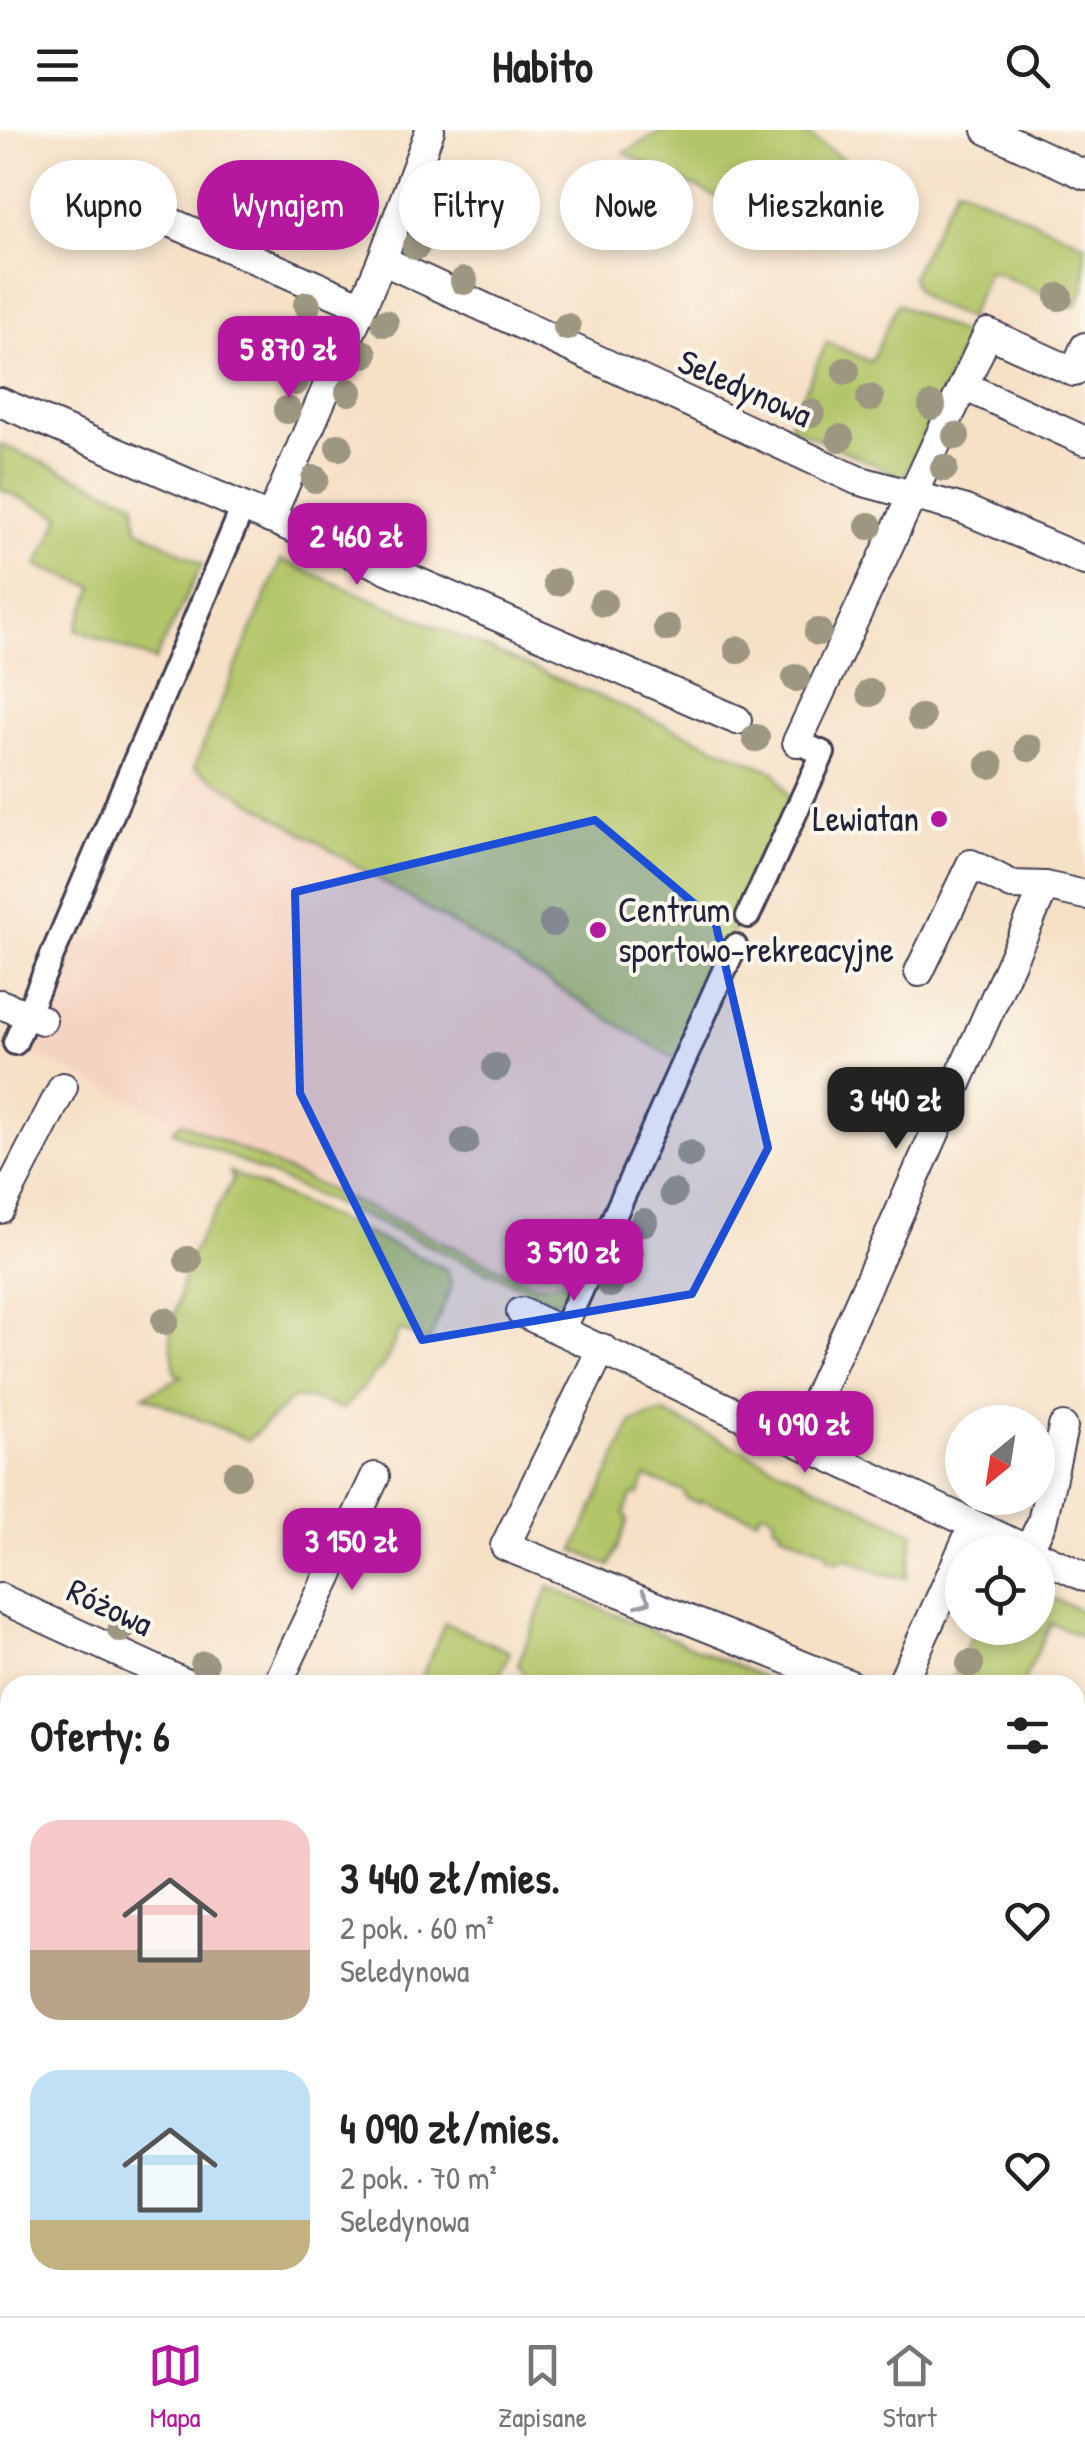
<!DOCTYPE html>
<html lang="pl">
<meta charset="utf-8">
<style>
:root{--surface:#fff;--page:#f2f2f2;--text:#222;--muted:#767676;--line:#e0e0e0;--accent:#b5179e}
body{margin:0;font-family:"Patrick Hand",sans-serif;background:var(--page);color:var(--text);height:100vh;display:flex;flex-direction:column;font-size:38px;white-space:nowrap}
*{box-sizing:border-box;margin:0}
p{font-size:32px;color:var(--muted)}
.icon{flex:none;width:55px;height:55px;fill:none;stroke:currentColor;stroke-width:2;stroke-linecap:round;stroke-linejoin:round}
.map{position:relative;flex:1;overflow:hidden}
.side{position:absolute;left:0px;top:1545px;width:1085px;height:642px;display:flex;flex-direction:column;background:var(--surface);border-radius:30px 30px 0 0;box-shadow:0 5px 15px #0003}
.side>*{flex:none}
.banner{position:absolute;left:30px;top:30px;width:1025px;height:90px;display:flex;gap:20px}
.needle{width:65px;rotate:210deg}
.fabs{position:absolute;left:945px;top:1275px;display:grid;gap:20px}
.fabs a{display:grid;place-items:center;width:110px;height:110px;border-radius:50%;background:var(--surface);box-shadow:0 5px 15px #0003;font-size:50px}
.price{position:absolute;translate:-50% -85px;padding:0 22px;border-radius:20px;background:var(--accent);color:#fff;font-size:32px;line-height:65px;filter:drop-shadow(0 2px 5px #0008)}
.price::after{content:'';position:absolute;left:50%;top:60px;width:30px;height:22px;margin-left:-15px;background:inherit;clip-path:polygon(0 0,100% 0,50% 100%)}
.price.current{background:#222;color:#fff}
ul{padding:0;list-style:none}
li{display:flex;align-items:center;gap:30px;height:250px;padding:0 30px}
li span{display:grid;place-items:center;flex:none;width:280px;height:200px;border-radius:30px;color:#555}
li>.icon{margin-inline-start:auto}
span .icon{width:120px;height:120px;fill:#fffc;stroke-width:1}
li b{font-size:42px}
h2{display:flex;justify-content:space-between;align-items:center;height:120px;padding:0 30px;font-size:42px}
.chip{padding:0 35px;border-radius:45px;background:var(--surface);box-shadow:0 5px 15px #0003;font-size:35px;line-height:90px}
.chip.current{background:var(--accent);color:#fff}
header{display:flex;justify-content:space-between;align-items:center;height:130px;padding:0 30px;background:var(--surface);font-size:45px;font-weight:700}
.tab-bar{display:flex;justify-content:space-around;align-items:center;height:140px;border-top:2px solid var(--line);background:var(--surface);font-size:28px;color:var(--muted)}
.tab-bar a{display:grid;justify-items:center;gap:5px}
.tab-bar .current{color:var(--accent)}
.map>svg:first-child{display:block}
.built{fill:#f5d3c1}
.green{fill:#b2c568;stroke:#6a7452;stroke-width:2.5}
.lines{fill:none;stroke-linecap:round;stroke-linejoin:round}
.pedestrian-casing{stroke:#423e50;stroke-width:28}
.minor-casing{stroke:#423e50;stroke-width:32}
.tertiary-casing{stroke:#423e50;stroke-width:40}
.pedestrian{stroke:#fff;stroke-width:22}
.minor{stroke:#fff;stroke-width:28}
.tertiary{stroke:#fff;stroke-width:35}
.tree{fill:#9d9782}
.oneway{stroke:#9c9ca7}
.marked{fill:#1d4ed8;fill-opacity:0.2;stroke:#1d4ed8;stroke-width:8;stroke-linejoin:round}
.poi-dot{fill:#b5179e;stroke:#fbf7ec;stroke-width:4}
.labels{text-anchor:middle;stroke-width:8;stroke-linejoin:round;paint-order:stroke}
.street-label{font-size:35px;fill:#22223b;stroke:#fbf7ec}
.poi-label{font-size:35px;fill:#22223b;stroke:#fbf7ec;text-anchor:end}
</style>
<header><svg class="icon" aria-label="menu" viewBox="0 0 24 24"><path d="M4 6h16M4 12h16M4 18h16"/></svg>Habito<svg class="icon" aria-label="search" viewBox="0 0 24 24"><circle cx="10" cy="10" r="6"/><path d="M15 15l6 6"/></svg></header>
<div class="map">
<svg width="1085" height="2186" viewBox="0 0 1085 2186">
<rect width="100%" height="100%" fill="#fbf7ec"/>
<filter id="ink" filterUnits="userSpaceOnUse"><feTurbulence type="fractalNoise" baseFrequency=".01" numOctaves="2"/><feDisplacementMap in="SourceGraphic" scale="20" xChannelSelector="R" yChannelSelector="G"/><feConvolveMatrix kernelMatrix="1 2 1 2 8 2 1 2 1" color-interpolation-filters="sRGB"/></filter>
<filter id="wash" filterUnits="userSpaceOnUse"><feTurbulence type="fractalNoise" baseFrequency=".0048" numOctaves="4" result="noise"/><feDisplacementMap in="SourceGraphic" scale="40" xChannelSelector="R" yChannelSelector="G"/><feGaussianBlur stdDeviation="2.25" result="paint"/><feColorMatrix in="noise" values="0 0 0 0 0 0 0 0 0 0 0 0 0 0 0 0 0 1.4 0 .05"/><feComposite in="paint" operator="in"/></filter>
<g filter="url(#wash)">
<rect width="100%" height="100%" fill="#f6e0c6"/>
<polygon class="built" points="194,636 675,929 576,1150 536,1155 28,922 79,802 99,810"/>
<g class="green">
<polygon points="663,0 800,0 849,33 813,113 624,23"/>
<path d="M957,56L1085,114V157L1075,177L989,140L968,188C947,179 913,172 912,145Z"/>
<polygon points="897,174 967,206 904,348 789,296 827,212 871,232"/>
<polygon points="0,314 135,372 137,398 202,434 155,531 76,499 94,457 37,436 61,386 0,359"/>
<polygon points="281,430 775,642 792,672 675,929 194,637"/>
<polygon points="181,992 536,1155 576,1150 568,1167 553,1171 172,1001"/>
<polygon points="230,1042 446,1139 452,1155 429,1212 400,1200 385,1233 343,1279 312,1269 293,1268 248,1310 144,1266 182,1246 175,1243 170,1204 188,1130 233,1050"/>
<path d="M662,1282L914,1403L907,1448L880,1443L846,1428L838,1432L827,1427L828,1422L780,1402L781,1398L773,1395L775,1389C771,1383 767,1381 760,1382L758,1389L700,1370L699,1373L686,1368L683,1361L646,1347L639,1364L631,1366L624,1383L628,1390L610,1436L574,1420L632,1292Z"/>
<polygon points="549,1457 550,1457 782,1555 530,1555 518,1534"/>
<polygon points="1038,1462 1085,1482 1085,1508 1051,1493 1022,1555 949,1555 975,1498 1038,1498"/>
<polygon points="445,1493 510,1522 495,1555 418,1555"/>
<polygon points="1078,1591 1085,1595 1085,1664 1075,1659"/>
<polygon points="0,1665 10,1669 10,1705 0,1721"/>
<polygon points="1075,1946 1085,1951 1085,1999 1075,2021"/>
<polygon points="191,2178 257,2178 253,2186 209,2186"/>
</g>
</g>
<g filter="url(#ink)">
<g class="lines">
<defs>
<g id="pedestrian">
<polyline points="748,786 823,623 797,612"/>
<polyline points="15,913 243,377"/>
<polyline points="563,1201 735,816"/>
</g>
<g id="minor">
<polyline points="987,0 1085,45"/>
<polyline points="81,53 362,176"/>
<polyline points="382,130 857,350 963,379 1085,431"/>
<polyline points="964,256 1085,311"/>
<polyline points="0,272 737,590"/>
<polyline points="270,389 382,130 430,0"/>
<polyline points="797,612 988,203 1074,242 1085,217"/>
<polyline points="919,842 971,734 1012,755 1045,756 1085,765"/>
<polyline points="0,874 42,890"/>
<polyline points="0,1079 63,957"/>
<polyline points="521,1182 1032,1422"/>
<polyline points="602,1218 505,1416 851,1555"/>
<polyline points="798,1310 1045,756"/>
<polyline points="1028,1421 1042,1392 1063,1297"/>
<polyline points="1038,1425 1085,1447"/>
<polyline points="0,1468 189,1555"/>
<polyline points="277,1555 375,1347"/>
<polyline points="901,1555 973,1396"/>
<polyline points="1075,1731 1085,1710"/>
<polyline points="1075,2048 1085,2052"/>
</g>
<g id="tertiary">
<polyline points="0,2133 10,2137"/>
<polyline points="93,2178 110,2186"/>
</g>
</defs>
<use href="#pedestrian" class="pedestrian-casing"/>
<use href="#minor" class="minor-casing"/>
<use href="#tertiary" class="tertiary-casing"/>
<use href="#pedestrian" class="pedestrian"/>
<use href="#minor" class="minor"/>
<use href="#tertiary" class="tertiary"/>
</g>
<g class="tree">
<circle cx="426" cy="59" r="14"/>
<circle cx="416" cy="116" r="14"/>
<circle cx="464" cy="151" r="14"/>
<circle cx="1059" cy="167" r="14"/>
<circle cx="307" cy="175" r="14"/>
<circle cx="385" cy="193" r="14"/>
<circle cx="567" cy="197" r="14"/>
<circle cx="315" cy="216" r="14"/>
<circle cx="364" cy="224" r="14"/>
<circle cx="846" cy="241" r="14"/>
<circle cx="295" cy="252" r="14"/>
<circle cx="349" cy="262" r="14"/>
<circle cx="870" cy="268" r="14"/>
<circle cx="932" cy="276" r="14"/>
<circle cx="287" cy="280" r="14"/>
<circle cx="811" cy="283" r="14"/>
<circle cx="956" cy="306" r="14"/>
<circle cx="840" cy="308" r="14"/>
<circle cx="339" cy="317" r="14"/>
<circle cx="944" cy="338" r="14"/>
<circle cx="315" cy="349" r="14"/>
<circle cx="869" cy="396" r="14"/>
<circle cx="557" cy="452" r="14"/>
<circle cx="603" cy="473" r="14"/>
<circle cx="667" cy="498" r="14"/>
<circle cx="818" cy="502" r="14"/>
<circle cx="738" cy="520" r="14"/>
<circle cx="796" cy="548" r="14"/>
<circle cx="870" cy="563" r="14"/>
<circle cx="921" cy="588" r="14"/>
<circle cx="756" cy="608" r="14"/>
<circle cx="1029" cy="618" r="14"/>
<circle cx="990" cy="635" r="14"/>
<circle cx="553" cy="793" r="14"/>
<circle cx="496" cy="937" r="14"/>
<circle cx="465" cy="1012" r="14"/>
<circle cx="689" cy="1024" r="14"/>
<circle cx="673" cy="1063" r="14"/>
<circle cx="644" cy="1092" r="14"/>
<circle cx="630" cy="1123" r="14"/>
<circle cx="188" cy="1130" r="14"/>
<circle cx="610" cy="1154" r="14"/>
<circle cx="165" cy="1191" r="14"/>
<circle cx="237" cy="1345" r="14"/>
<circle cx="121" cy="1499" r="14"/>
<circle cx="970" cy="1534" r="14"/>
<circle cx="204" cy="1535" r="14"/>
</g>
<defs><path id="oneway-chevron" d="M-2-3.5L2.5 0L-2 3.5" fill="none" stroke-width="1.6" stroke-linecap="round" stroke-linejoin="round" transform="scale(2.5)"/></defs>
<use class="oneway" href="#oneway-chevron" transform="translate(644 1470) rotate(22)"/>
</g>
<path class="marked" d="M595,690L715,791L768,1018L692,1164L422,1210L300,963L295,762Z"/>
<g class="poi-dot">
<circle cx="939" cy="689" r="10"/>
<circle cx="598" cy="800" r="10"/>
</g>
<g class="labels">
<g class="street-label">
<text transform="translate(745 258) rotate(24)" y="12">Seledynowa</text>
<text transform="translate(110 1477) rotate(25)" y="12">Różowa</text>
</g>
<g class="poi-label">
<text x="919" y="701">Lewiatan</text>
<text x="618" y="792" text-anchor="start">Centrum<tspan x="618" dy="40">sportowo-rekreacyjne</tspan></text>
</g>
</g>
</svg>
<div class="fabs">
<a><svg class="needle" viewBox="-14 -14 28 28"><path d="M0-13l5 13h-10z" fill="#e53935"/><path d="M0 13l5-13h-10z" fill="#767676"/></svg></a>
<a><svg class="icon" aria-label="locate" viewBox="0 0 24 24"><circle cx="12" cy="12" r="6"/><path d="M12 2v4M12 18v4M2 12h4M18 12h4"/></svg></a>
</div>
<b class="price" style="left:289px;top:271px">5 870 zł</b>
<b class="price" style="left:357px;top:458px">2 460 zł</b>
<b class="price current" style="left:896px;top:1022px">3 440 zł</b>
<b class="price" style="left:574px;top:1174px">3 510 zł</b>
<b class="price" style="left:805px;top:1346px">4 090 zł</b>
<b class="price" style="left:352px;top:1463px">3 150 zł</b>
<div class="banner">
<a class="chip">Kupno</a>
<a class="chip current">Wynajem</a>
<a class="chip">Filtry</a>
<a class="chip">Nowe</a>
<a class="chip">Mieszkanie</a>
</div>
<section class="side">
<h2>Oferty: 6<svg class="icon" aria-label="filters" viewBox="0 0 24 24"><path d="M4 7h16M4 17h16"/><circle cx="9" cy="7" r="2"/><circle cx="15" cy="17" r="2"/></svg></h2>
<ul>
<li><span style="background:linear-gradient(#f6c9c9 65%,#b9a48a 0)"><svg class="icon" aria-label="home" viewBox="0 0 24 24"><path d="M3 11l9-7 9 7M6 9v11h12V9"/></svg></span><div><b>3 440 zł/mies.</b><p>2 pok. · 60 m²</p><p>Seledynowa</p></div><svg class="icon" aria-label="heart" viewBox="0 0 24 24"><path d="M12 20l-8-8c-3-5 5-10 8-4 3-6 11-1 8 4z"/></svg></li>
<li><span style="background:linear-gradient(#bfe0f5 75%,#c2b280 0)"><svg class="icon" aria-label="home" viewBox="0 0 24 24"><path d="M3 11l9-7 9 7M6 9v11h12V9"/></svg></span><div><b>4 090 zł/mies.</b><p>2 pok. · 70 m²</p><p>Seledynowa</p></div><svg class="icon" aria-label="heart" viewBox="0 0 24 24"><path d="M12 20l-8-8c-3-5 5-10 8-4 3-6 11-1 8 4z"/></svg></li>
</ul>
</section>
</div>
<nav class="tab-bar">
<a class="current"><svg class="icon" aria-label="map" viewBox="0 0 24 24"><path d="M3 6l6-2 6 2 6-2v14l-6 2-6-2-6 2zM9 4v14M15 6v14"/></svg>Mapa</a>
<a><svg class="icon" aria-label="saved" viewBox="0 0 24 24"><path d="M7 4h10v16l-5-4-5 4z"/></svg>Zapisane</a>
<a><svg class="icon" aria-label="home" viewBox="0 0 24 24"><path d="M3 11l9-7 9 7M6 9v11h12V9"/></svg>Start</a>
</nav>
